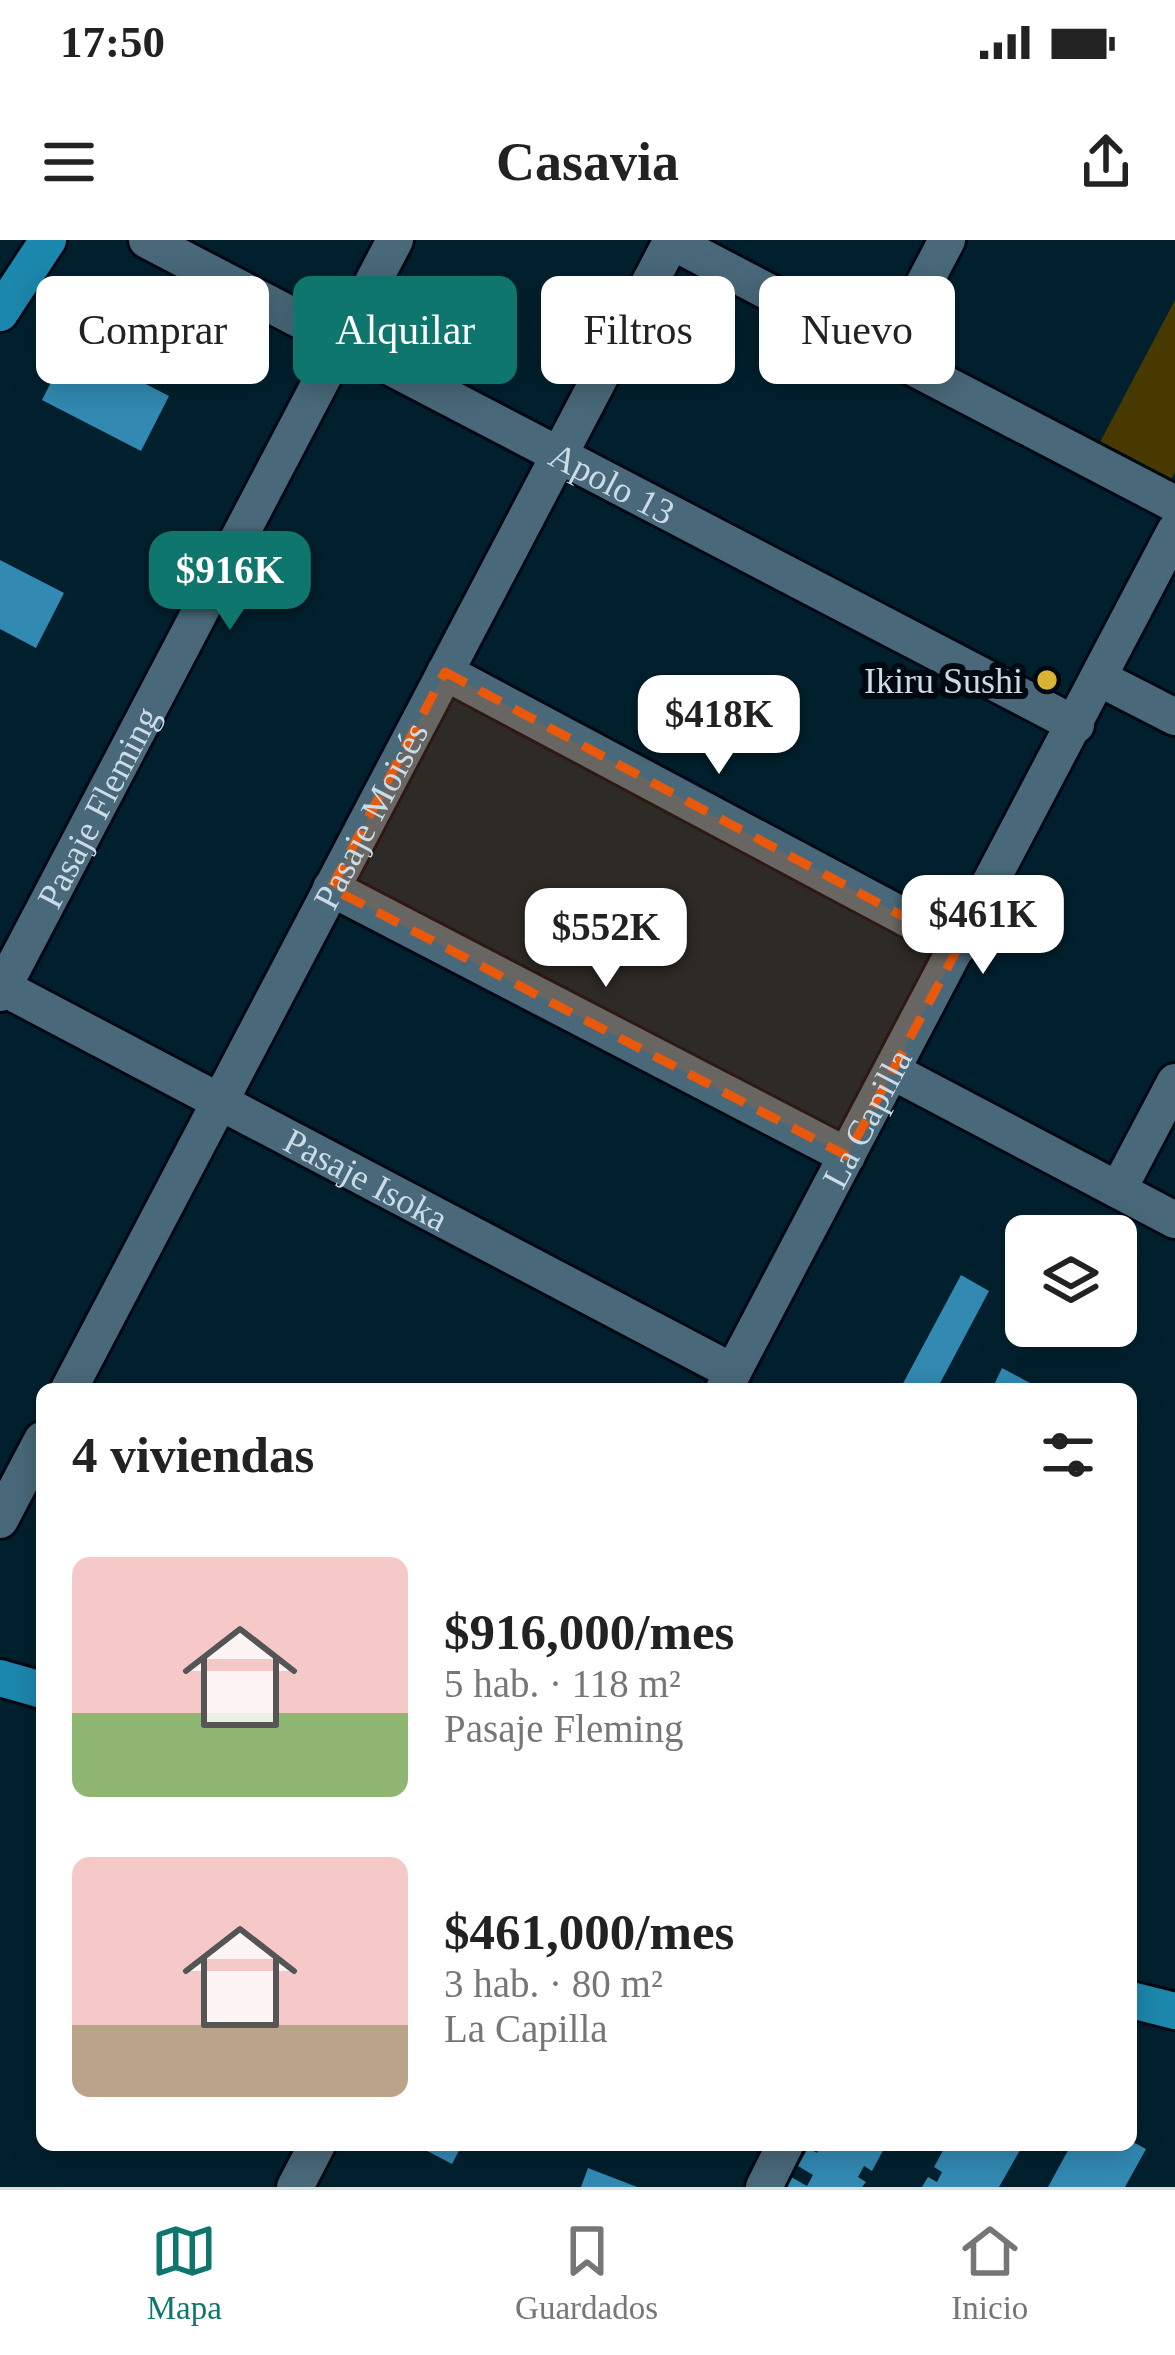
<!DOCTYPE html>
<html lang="es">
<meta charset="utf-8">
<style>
:root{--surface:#fff;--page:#f2f2f2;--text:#222;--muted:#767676;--line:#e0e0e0;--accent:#0f766e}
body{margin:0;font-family:Georgia,serif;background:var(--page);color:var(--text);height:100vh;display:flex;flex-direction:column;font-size:45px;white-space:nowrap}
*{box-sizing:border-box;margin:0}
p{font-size:39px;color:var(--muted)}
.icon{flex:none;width:66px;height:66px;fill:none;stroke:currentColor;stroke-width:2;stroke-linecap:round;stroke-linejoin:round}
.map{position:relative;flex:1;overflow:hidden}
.details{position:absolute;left:36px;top:1143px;width:1101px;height:768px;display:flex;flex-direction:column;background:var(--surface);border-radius:18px;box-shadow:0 6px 30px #0003}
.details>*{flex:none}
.top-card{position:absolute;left:36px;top:36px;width:1104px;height:108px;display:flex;gap:24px}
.fabs{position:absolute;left:1005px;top:975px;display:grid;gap:24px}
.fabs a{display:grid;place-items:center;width:132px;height:132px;border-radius:18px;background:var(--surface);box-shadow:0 6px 30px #0003;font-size:60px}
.price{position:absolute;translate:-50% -102px;padding:0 27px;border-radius:24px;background:#fff;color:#222;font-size:39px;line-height:78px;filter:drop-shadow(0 3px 6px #0008)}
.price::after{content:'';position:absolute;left:50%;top:72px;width:36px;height:27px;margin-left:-18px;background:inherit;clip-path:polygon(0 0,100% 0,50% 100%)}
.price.selected{background:var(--accent);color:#fff}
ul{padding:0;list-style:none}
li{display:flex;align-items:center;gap:36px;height:300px;padding:0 36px}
li span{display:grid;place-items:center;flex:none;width:336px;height:240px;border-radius:18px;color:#555}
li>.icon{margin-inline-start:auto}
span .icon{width:144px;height:144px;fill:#fffc;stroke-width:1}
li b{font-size:51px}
h2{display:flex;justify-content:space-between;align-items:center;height:144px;padding:0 36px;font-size:51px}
.pill{padding:0 42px;border-radius:18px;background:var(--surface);box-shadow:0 6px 30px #0003;font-size:42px;line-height:108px}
.pill.selected{background:var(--accent);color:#fff}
.status{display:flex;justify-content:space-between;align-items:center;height:84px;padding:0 60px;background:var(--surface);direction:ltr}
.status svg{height:33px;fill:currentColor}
header{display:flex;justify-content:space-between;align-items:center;height:156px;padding:0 36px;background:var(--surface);font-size:54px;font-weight:700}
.dock{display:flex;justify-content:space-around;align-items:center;height:168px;border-top:3px solid var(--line);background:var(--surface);font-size:33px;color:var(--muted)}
.dock a{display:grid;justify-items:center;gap:6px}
.dock .selected{color:var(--accent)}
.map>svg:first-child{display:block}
.green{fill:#473900}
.building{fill:#328ab3}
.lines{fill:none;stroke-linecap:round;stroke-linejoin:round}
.minor-casing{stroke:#000913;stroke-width:42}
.major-casing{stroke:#000913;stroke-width:42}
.minor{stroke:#49697a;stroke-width:36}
.major{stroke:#1d88ae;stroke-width:36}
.marked{fill:#e8590c;fill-opacity:0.2;stroke:#e8590c;stroke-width:9;stroke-dasharray:24 15;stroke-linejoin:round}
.poi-dot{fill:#d7b434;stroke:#01080f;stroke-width:4.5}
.labels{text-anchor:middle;stroke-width:12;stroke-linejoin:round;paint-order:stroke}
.street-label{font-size:36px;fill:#cbdce6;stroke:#01080f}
.poi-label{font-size:36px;fill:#cbdce6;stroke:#01080f;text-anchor:end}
</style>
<div class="status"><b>17:50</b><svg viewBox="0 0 49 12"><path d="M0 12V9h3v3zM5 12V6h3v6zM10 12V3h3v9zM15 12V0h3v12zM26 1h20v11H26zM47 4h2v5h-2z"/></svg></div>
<header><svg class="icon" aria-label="menu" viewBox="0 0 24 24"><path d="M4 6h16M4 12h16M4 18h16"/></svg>Casavia<svg class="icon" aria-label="share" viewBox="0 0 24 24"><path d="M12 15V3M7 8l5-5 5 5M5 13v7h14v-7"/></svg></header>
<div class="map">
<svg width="1175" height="1947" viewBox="0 0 1175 1947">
<rect width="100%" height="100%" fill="#00202e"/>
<polygon class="green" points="1175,60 1175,232 1169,243 1098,206"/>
<g class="building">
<polygon points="70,105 169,156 141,211 42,160"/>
<polygon points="0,320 64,353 36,408 0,389"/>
<polygon points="961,1035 989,1051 937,1149 900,1149"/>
<polygon points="1002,1128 1030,1143 1027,1149 992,1149"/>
<polygon points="1131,1901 1146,1909 1125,1947 1048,1947 1071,1905 1131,1905"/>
<polygon points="416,1905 462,1905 452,1924"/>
<polygon points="821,1905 886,1905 872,1931 864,1926 858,1937 866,1942 862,1947 785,1947 791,1937 807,1946 813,1935 798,1926 808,1908 817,1913"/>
<polygon points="946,1905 1023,1905 999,1947 922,1947 928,1937 937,1942 942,1932 934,1927"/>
<polygon points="588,1928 637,1947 581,1947"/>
</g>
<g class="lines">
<defs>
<g id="minor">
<path id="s1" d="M147,0L1076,485"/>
<polyline points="671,1 1175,264"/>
<polyline points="887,114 947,0"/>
<polyline points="445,432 959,706"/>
<polyline points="1099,438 1175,477"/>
<polyline points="331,648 847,916"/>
<path id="s2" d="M0,746L733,1132"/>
<path id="s3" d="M0,753L395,0"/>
<polyline points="892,831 1175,980"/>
<polyline points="1118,950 1175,842"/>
<path id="s4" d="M69,1149L672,0"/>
<path id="s5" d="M724,1149L1175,291"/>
<polyline points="0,1280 42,1200"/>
<polyline points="295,1947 317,1905"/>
<polyline points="764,1947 785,1905"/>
</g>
<g id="major">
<polyline points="0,73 48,0"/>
<polyline points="0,1438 42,1450"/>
<polyline points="1131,1760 1175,1771"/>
</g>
</defs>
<use href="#minor" class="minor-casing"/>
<use href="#major" class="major-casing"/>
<use href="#minor" class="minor"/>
<use href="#major" class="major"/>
</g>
<path class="marked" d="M445,432L959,706L847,916L331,648Z"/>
<circle class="poi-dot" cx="1047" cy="440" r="12"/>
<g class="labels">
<g class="street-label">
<text dy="13" stroke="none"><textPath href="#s1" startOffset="525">Apolo 13</textPath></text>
<text dy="13" stroke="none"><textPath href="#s3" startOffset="210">Pasaje Fleming</textPath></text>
<text dy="13" stroke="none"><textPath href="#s4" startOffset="648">Pasaje Moisés</textPath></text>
<text dy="13" stroke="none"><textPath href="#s5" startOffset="306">La Capilla</textPath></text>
<text dy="13" stroke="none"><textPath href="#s2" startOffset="414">Pasaje Isoka</textPath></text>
</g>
<g class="poi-label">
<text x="1023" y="453">Ikiru Sushi</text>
</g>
</g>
</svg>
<div class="fabs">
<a><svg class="icon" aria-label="layers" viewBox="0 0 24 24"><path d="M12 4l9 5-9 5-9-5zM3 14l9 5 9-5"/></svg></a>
</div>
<b class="price selected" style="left:230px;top:393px">$916K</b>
<b class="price" style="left:719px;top:537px">$418K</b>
<b class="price" style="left:983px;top:737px">$461K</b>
<b class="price" style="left:606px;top:750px">$552K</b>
<div class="top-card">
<a class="pill">Comprar</a>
<a class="pill selected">Alquilar</a>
<a class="pill">Filtros</a>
<a class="pill">Nuevo</a>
</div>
<section class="details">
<h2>4 viviendas<svg class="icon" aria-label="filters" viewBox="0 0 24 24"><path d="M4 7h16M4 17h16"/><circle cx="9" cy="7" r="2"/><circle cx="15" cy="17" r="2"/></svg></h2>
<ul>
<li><span style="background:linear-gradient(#f6c9c9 65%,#8fb573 0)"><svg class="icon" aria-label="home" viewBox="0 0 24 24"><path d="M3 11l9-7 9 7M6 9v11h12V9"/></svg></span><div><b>$916,000/mes</b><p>5 hab. · 118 m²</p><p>Pasaje Fleming</p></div></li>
<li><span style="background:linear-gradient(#f6c9c9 70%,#b9a48a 0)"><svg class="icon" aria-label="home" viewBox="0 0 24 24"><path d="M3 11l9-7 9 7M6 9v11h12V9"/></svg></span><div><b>$461,000/mes</b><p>3 hab. · 80 m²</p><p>La Capilla</p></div></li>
</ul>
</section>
</div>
<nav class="dock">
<a class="selected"><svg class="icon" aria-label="map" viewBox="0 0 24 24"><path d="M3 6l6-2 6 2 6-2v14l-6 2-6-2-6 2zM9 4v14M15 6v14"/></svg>Mapa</a>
<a><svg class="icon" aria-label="saved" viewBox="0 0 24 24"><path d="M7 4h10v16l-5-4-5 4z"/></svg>Guardados</a>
<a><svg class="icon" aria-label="home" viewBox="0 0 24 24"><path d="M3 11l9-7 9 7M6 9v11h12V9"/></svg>Inicio</a>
</nav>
